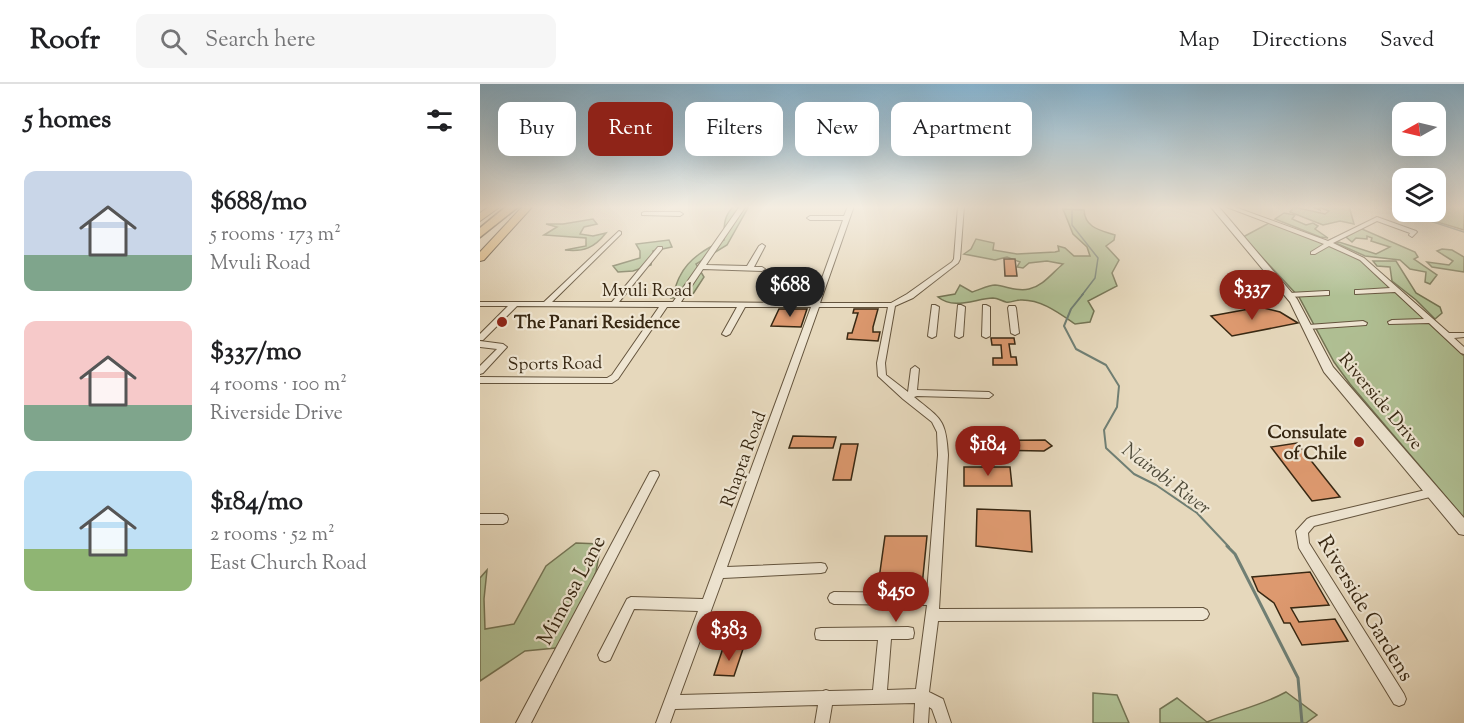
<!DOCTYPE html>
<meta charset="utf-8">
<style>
:root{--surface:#fff;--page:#f6f6f6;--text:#202124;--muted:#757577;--line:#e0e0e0;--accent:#8f2418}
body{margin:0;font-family:"Sorts Mill Goudy",serif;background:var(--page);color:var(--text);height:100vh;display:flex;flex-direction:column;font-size:22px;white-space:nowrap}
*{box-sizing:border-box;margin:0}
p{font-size:20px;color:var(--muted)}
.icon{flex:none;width:33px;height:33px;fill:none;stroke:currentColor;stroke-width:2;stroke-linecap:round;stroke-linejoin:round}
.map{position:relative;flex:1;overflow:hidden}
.side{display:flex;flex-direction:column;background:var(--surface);width:480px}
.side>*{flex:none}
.guide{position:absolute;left:18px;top:18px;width:570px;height:54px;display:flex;gap:12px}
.needle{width:39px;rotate:262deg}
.buttons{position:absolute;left:912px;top:18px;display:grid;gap:12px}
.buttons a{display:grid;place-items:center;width:54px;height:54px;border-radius:12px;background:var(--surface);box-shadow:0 6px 24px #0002;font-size:30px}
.price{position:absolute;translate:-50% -51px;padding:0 14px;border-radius:21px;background:var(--accent);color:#fff;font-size:20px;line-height:39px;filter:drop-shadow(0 2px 3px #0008)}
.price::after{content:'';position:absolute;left:50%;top:36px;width:18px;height:14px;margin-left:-9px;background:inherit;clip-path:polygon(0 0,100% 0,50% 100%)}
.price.current{background:#222;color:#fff}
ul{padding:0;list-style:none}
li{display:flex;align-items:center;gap:18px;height:150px;padding:0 24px}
li span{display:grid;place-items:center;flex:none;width:168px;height:120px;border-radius:12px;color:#555}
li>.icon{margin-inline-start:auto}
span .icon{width:72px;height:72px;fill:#fffc;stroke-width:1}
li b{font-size:26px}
h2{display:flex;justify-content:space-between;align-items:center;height:72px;padding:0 24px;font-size:26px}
.pill{padding:0 21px;border-radius:12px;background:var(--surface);box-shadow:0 6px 24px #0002;font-size:21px;line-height:54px}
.pill.current{background:var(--accent);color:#fff}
header{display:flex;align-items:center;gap:36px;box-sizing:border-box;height:84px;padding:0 30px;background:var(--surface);border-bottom:2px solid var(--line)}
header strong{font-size:28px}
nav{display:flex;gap:33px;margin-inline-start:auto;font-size:21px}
.search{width:420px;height:54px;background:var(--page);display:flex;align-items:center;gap:15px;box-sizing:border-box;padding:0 21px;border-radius:12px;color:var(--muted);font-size:22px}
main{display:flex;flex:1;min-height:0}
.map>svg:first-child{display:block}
.green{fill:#b0c094;stroke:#747454;stroke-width:1.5}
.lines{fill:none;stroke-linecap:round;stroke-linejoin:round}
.stream-far2{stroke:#707f74;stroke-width:1.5}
.stream-far1{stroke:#707f74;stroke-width:2}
.stream{stroke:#707f74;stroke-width:3}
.building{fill:#dd996f;stroke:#382813;stroke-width:1.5}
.minor-casing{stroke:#64543d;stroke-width:2}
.tertiary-casing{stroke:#64543d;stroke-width:2}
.trunk-casing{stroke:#382813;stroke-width:2}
.motorway-casing{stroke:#382813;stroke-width:3}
.minor{fill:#efe6d3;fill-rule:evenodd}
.tertiary{fill:#efe6d3;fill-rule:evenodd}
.trunk{fill:#e3bc7e;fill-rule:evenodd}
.motorway{fill:#e3bc7e;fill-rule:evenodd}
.poi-dot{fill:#8f2418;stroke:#efe6d3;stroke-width:2}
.labels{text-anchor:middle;stroke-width:4.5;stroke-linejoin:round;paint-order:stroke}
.street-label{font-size:18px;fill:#382813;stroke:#efe6d3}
.poi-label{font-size:18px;font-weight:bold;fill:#382813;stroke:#efe6d3;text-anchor:start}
.water-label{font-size:20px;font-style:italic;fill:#504c3b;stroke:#efe6d3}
.near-street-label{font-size:21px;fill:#382813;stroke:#efe6d3}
</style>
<header>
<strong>Roofr</strong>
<div class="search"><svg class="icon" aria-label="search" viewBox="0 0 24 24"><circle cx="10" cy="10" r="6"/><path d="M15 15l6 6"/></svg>Search here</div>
<nav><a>Map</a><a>Directions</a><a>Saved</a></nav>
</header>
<main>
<section class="side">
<h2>5 homes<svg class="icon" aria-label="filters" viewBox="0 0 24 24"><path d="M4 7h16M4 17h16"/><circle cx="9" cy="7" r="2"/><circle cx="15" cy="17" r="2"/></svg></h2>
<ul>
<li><span style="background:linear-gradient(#c9d6e8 70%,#7fa58c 0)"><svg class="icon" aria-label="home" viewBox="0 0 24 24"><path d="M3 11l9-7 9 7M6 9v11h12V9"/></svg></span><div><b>$688/mo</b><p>5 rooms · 173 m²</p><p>Mvuli Road</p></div></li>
<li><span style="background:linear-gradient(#f6c9c9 70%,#7fa58c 0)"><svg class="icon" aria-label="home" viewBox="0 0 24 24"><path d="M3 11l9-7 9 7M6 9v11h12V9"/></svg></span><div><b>$337/mo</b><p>4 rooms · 100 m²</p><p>Riverside Drive</p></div></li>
<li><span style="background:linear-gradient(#bfe0f5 65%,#8fb573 0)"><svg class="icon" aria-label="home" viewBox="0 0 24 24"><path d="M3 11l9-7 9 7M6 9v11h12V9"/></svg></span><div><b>$184/mo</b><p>2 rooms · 52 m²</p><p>East Church Road</p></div></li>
</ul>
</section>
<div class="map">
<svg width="984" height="639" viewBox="0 0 984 639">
<rect width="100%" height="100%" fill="#e6d8bc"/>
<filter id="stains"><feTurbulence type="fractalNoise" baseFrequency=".00333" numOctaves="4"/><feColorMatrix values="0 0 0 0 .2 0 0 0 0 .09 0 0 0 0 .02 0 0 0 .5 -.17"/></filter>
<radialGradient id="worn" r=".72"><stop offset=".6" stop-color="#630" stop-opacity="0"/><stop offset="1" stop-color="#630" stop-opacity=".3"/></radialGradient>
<g class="green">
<path d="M254,122H269L247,161L216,180L224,193L211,213L191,214C195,207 196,199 200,192C209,174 227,164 244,156C244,143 243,132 254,122Z"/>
<polygon points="831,122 869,122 874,140 860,137 843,141 810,128 814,123 845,130 849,127 839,123 840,126"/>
<polygon points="956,122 984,122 984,146 924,128 956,128"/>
<path d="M583,125L604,126C605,144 620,146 635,151L634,156L626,162L639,176L632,189L637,202L608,217L614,227L610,238L595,240C579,229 561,215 540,216C535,216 531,219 526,218C522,217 517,214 513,214C494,215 474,226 458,213L475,210L480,201L492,208C499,206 509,201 515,201C527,202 536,208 549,205C563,202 572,189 583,180L567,177L549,179L543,184L537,183L540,178L527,173L515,176L484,170L491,165L496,155L514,159L513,166L537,170L575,168L579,167L578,162L585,164L594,172H610L607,163L593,150Z"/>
<polygon points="804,129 815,131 812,135 826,141 833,139 838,142 835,145 848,154 840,153 795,135"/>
<path d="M113,135L117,140L104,143L100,150L113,152L126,149C114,164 104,168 85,166L106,162V154L64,151L77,143L66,140H83Z"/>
<polygon points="789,139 853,162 880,175 984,272 984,434 870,300 854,278 819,213 763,153"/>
<polygon points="877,145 882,145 935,168 938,173 934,175 957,191 950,200 945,198 946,188 930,185 920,176 885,172 856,159 859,158 896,170 910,163 891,157 892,154 887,152 887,155 876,154 872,158 866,153"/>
<polygon points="189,156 192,163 173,167 171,181 153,187 138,188 133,182 160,174 160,167 156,160"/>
<polygon points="962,165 972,166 984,173 984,188 952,183 947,178 969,181 973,177 957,167"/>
<polygon points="893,177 916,177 936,209 960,223 962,229 955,235 936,216 912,197 910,183 897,182"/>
<polygon points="96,459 121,460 116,488 86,563 45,567 0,597 0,494 7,486 4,515 5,545 34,540 66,482"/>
<path d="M806,608L837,631L826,639H680V625L697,614L727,638C754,627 781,622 806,608Z"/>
<polygon points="613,609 637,611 649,639 613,639"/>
</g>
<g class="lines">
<g class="stream-far2">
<polyline points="592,122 592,141 618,174 615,194 602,211"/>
<polyline points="904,122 984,148"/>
</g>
<polyline class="stream-far1" points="603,210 591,225 584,242 596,265 626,281 639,302 637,323 624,346 626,364 654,390 676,401 717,429 749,463"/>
<polyline class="stream" points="747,462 755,470 818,594 822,639"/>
</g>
<g class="building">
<polygon points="524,175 535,175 537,192 525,192"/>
<polygon points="776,192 793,207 773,210 766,203 754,204 746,196"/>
<polygon points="780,223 800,228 818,239 752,252 731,232"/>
<polygon points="299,225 327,225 321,243 291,242"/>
<polygon points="374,225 398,225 393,243 393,248 400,248 398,257 367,255 368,249 372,249 378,229 373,229"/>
<polygon points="511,254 534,254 535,260 529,260 531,273 536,273 537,281 513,281 513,274 522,274 521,261 512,261"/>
<polygon points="313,352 356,353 353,364 309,364"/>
<polygon points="565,356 572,362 564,367 493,366 483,357"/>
<polygon points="817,359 860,413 832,417 791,363"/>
<polygon points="361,360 378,360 371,396 353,396"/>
<polygon points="484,383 530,383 532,402 484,402"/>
<polygon points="497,425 550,427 552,468 496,462"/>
<polygon points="405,452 447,452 442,502 398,502"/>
<polygon points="830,488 849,521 811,524 819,538 855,535 868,557 822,561 810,539 804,539 794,519 778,507 772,493"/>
<polygon points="243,564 263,565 254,592 234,591"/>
</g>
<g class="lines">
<defs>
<g id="minor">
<path d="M260,122H266L226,181L267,182L279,162L282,160L285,162L274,183H282L285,185L282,187L223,185L201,218L333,219L363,136H330L327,134L330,132H364L368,122H374L340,219H411L427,210L472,178L474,175L478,122H484L480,175L478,179L433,214L415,222L405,279L406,291L428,308L431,285L435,282L439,285L437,306L509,308L513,311L509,314L437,312L434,313C461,335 466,335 468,371L459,525L723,524L727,526L729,530L727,534L723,536L458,537L449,608L463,615L471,639H457L452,625L449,623L448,639H434L435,619L352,621L349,639H335L338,621L195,625L190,639H176L218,527L154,525L130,576L125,578L120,576L118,571L147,515L151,513L223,515L331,223H265L250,250L246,252L242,250L257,223H187L138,295L132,299H0V293L127,294L132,291L179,223L37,222L3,256H0V250L28,222H0V218H64L139,147L141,148V150L72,218H132L178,163H182V165L139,218H193ZM339,223H408L397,279L398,292L423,315L452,338L457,348L458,371L447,509L354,508L350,510L348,514L350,518L354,520L447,521L436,605L407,606L411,555H428L433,554L434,549L433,544L428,543L341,544L336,545L335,550L336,555L341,556H398L393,606L349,607L346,606L343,607L200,611L243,494L341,489L345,488L347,484L345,480L341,479L247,483Z"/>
<polygon points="744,122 752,122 848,157 897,133 936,147 937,148 932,153 929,151 930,149 897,137 853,159 884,174 969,249 984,249 984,253 974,254 984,263 984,270 981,269 949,239 909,240 908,238 912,236 944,235 915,208 875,210 875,206 878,206 910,204 880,176 849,162 835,170 831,170 831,168 844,160"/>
<polygon points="164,128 200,128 203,130 200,132 162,131 162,129"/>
<polygon points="846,207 849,207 849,211 809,213 805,211 809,209"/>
<polygon points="452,221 455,221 459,223 456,252 452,254 448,252"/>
<polygon points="478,221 481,221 485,223 483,252 479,254 475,252"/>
<polygon points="503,221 506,221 510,223 510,252 506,254 502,252"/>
<polygon points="529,222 535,222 536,224 539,249 535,251 531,249 528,224"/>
<polygon points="883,237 887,239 886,241 828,245 824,243 828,241"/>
<polygon points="0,257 23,260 27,263 3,289 0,290 0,282 17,265 0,263"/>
<polygon points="174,387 178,388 179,391 51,639 36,639 170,388"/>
<polygon points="954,404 958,405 959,408 958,411 834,442 828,449 829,459 924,610 926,615 924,620 919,622 914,620 819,464 816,447 827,435 831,433"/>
<polygon points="0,430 23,430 27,432 28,435 27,438 23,440 0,440"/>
</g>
<polygon id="tertiary" points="730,122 738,122 817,215 853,283 984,434 984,451 979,450 844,288 810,218"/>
<g id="trunk">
<polygon points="10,122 21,122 0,137 0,129"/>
<polygon points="43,122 53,122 4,176 0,177 0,168"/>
</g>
<polygon id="motorway" points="27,122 39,122 0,153 0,144"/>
</defs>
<use href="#minor" class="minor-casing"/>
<use href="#tertiary" class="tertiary-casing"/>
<use href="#trunk" class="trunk-casing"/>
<use href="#motorway" class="motorway-casing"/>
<use href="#minor" class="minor"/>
<use href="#tertiary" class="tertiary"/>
<use href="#trunk" class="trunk"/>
<use href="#motorway" class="motorway"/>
</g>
<linearGradient id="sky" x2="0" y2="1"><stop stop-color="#87b6d3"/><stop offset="0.58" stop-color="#f4ede1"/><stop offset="1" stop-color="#f4ede1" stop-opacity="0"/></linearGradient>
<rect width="984" height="212" fill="url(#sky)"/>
<g class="poi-dot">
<circle cx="22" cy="238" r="6"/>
<circle cx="879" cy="358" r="6"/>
</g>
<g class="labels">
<g class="street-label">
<text x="167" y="212">Mvuli Road</text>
<text transform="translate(75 279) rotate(-1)" y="6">Sports Road</text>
<text transform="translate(901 317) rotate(50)" y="6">Riverside Drive</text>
<text transform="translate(263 375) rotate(-70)" y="6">Rhapta Road</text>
</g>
<g class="poi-label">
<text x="34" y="244">The Panari Residence</text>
<text x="867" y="354" text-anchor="end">Consulate<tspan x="867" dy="21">of Chile</tspan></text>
</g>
<g class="water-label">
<text transform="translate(687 394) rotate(37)" y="7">Nairobi River</text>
</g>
<g class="near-street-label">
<text transform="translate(91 506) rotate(-62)" y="7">Mimosa Lane</text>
<text transform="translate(886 524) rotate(59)" y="7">Riverside Gardens</text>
</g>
</g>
<rect width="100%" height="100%" filter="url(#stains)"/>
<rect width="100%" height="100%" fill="url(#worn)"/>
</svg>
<div class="buttons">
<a><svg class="needle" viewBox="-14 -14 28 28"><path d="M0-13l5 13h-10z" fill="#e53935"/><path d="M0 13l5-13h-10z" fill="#757577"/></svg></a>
<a><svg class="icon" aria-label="layers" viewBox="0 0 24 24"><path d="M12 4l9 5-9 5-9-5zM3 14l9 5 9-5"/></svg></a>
</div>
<b class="price current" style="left:310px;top:234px">$688</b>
<b class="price" style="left:772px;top:237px">$337</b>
<b class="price" style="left:508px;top:393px">$184</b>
<b class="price" style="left:416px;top:539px">$450</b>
<b class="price" style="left:249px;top:578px">$383</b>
<div class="guide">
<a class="pill">Buy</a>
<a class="pill current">Rent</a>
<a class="pill">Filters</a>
<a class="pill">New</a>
<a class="pill">Apartment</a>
</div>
</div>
</main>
